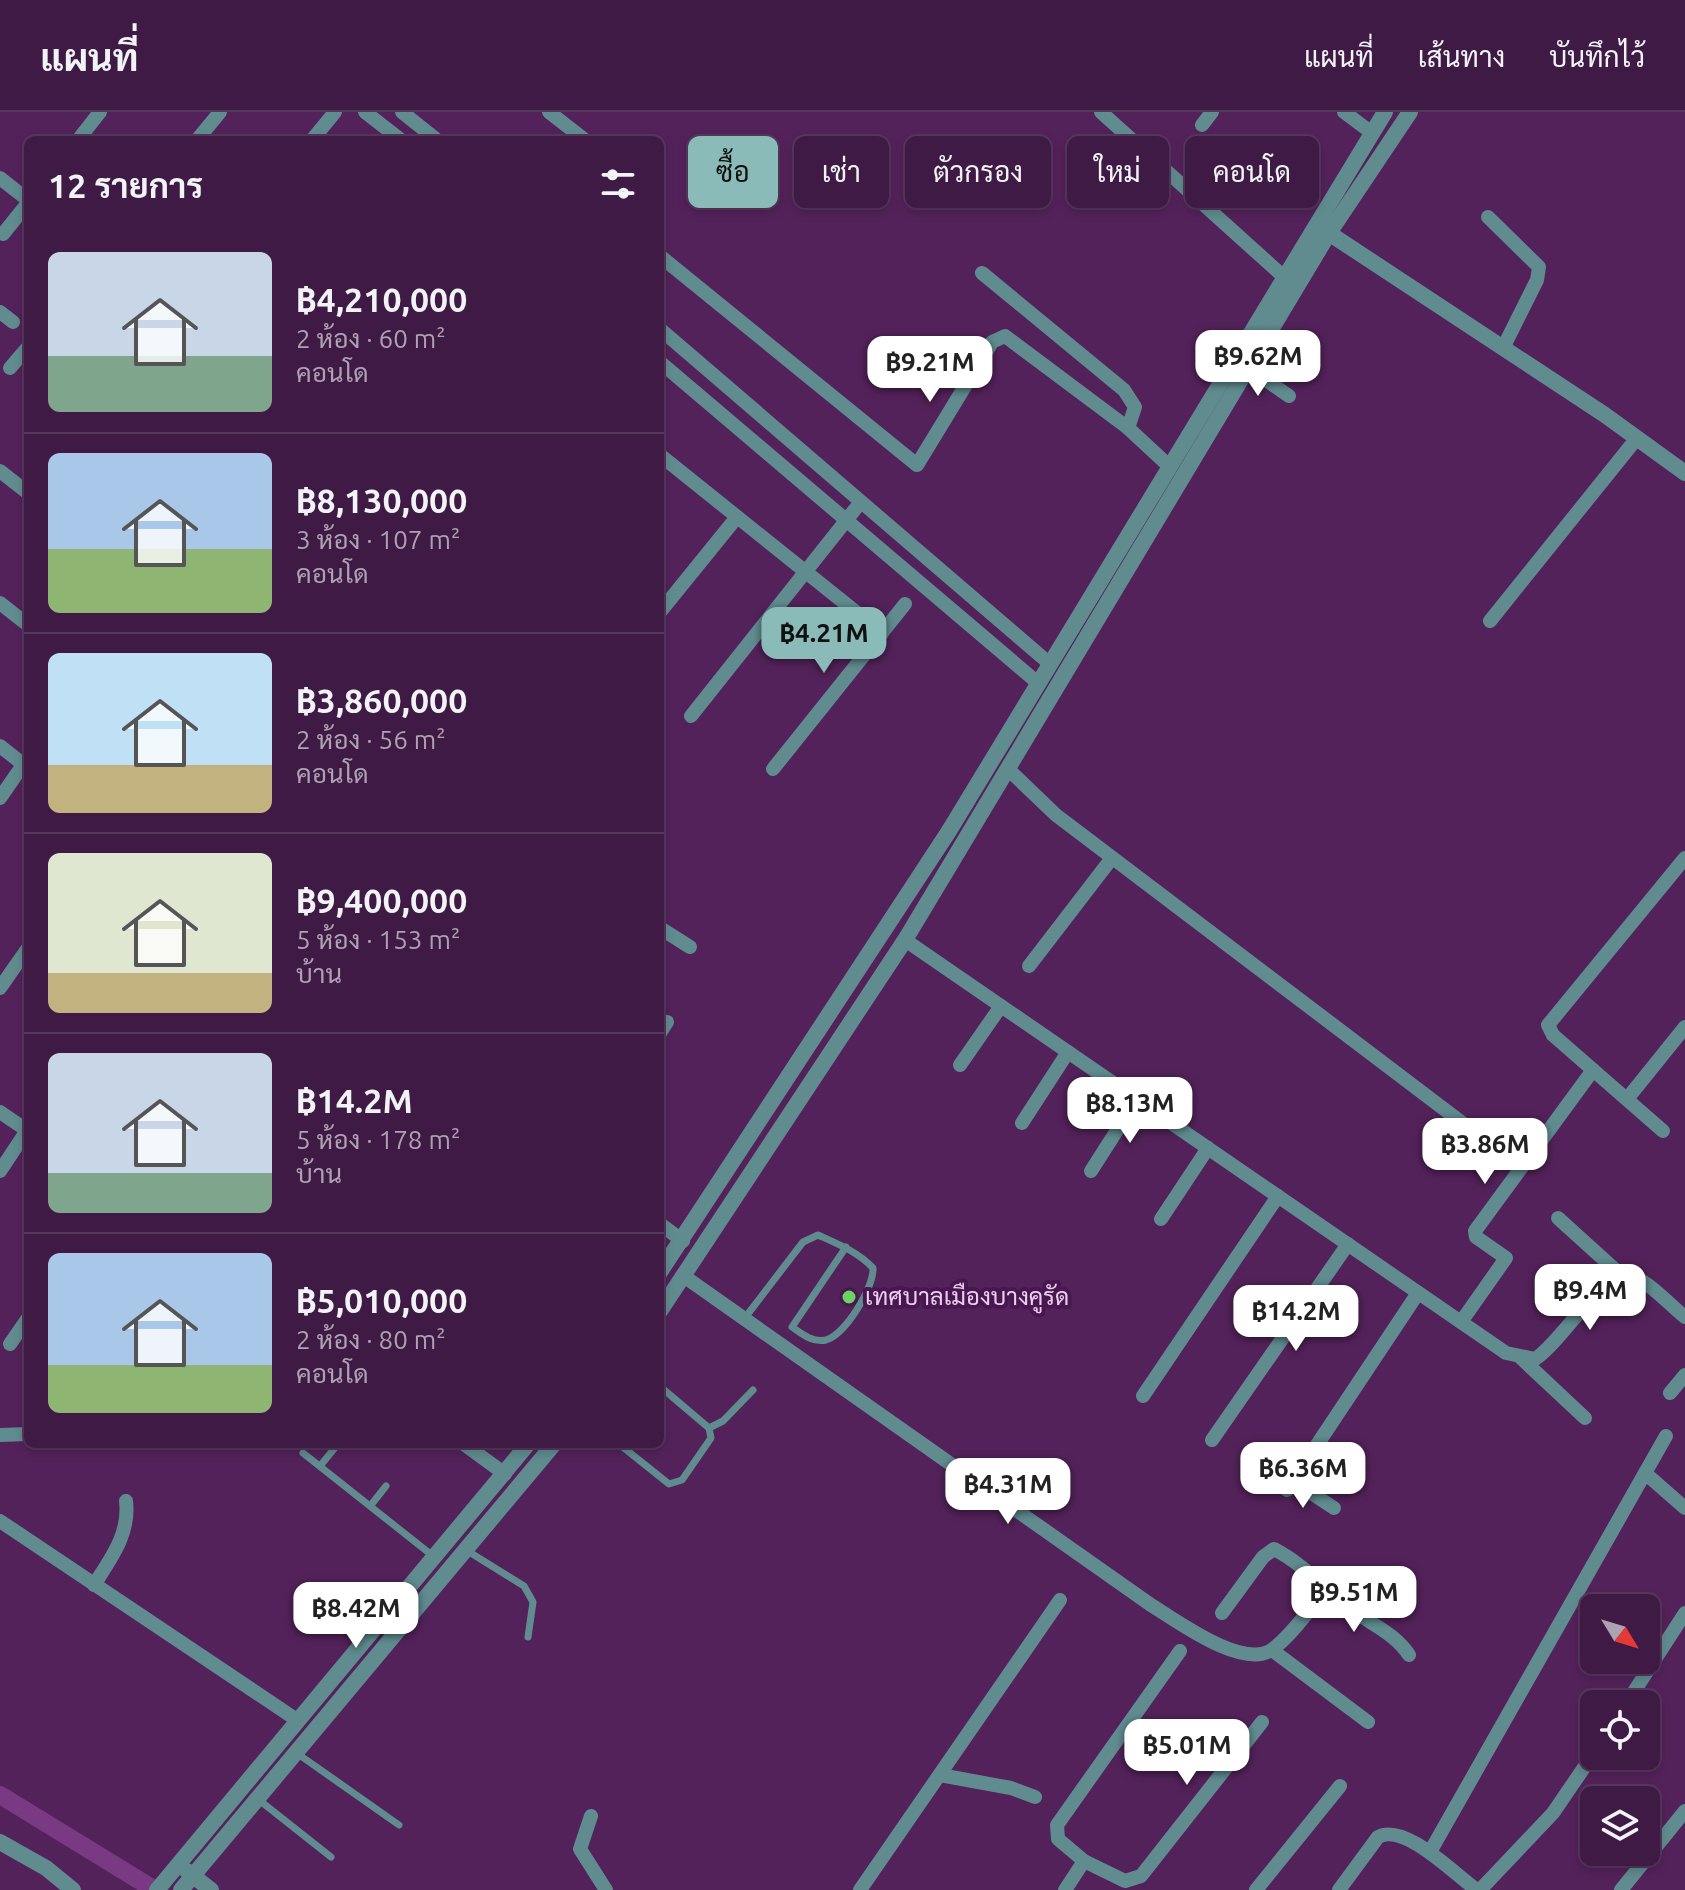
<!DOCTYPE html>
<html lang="th">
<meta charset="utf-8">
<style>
:root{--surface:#3e1a44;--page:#49274f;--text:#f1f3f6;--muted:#ada1b2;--line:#57385d;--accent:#8bbbb9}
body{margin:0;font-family:Ubuntu,Sarabun,sans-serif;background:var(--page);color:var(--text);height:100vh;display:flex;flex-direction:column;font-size:30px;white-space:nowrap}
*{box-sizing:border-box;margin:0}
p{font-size:26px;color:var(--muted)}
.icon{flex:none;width:44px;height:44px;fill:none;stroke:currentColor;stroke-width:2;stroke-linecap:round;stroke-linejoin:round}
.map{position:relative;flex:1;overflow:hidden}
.panel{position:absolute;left:24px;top:24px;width:640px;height:1312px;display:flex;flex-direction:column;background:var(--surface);border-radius:12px;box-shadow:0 4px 12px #0003,0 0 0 2px var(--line)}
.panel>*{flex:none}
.banner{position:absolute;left:688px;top:24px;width:760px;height:72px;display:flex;gap:16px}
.needle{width:52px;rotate:128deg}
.controls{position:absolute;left:1580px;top:1482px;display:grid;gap:16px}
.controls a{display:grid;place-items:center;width:80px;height:80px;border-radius:12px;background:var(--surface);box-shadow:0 4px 12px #0003,0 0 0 2px var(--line);font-size:40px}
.price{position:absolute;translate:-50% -68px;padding:0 18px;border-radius:16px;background:#fff;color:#222;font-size:26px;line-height:52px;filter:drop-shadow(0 2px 4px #0008)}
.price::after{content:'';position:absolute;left:50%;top:48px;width:24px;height:18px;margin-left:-12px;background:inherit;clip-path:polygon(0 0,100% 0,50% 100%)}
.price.active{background:var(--accent);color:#111}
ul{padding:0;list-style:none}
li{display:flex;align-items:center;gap:24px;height:200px;padding:0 24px}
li+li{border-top:2px solid var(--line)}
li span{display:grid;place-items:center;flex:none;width:224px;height:160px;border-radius:12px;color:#555}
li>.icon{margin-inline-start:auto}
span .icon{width:96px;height:96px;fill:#fffc;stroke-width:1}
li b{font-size:34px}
h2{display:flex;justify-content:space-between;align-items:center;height:96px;padding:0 24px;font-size:34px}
.chip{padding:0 28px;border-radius:12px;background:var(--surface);box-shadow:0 4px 12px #0003,0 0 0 2px var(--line);font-size:28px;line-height:72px}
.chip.active{background:var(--accent);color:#111}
header{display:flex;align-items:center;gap:48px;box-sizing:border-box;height:112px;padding:0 40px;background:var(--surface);border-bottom:2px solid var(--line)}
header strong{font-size:38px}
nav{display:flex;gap:44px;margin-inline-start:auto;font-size:28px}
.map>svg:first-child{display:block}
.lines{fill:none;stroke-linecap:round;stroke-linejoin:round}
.canal{stroke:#7a3983;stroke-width:18}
.service{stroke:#608c90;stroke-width:7}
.minor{stroke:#608c90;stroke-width:14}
.tertiary{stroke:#608c90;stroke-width:16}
.poi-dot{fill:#6ad363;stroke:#48174f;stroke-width:3}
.labels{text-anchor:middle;stroke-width:8;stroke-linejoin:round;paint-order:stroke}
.poi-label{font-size:24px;fill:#ebceef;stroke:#48174f;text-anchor:start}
</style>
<header>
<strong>แผนที่</strong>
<nav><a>แผนที่</a><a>เส้นทาง</a><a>บันทึกไว้</a></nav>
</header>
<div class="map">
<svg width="1685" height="1778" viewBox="0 0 1685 1778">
<rect width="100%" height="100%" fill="#53225a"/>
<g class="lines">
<polyline class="canal" points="0,1683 155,1778"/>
<g class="service">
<path d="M744,1207L803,1130L818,1123C838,1132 858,1140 873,1156C874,1175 846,1222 826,1228C813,1231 802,1222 792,1215L846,1135"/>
<polyline points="709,1316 723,1309 753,1278"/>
<polyline points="619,1332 669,1372 682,1368 711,1326 709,1316 663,1277"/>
<polyline points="303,1341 433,1444"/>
<polyline points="320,1354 338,1332"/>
<polyline points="371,1393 386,1374"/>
<polyline points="466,1438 524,1474 533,1490 528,1525"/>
<polyline points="298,1642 399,1713"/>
<polyline points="259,1688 331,1745"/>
</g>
<g class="minor">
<polyline points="365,0 401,28"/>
<polyline points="402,0 437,28"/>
<polyline points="549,0 585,28"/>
<polyline points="1101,0 1284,165"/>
<polyline points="1344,0 1372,21"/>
<polyline points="1202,13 1212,0"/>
<polyline points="78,28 100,0"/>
<polyline points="197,28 220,0"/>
<polyline points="312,28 335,0"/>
<polyline points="0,66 28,88"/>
<polyline points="1488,105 1539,155 1537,168 1503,236"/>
<polyline points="3,122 28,91"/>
<polyline points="660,144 917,353 992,230 1005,224 1128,316 1169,354"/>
<polyline points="982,161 1124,278 1135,295 1128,316"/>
<polyline points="0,200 13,210"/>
<polyline points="660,217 1050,552"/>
<polyline points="660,250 1038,571"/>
<polyline points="10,256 28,235"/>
<polyline points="1249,256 1289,284"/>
<polyline points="660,343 882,521"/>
<polyline points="0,359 28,381"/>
<polyline points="0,491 28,513"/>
<polyline points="660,500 737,405"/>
<polyline points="1490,509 1637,326"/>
<polyline points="691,604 860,391"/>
<polyline points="0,634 28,656"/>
<polyline points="773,657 905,492"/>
<polyline points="1009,658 1056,703 1469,1016"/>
<polyline points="0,686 23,653"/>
<polyline points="660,816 690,835"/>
<path d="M905,828L1506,1241L1535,1247C1564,1229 1605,1149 1642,1169C1657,1178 1671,1194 1685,1205"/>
<polyline points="1029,854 1112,746"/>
<polyline points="0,876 28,836"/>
<polyline points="660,921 667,910"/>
<polyline points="960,953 1001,894"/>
<polyline points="1627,987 1685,915"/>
<polyline points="0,1000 28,1019"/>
<polyline points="1022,1011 1068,940"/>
<polyline points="1663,1019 1553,923 1548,913 1685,746"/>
<polyline points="0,1059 28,1017"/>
<polyline points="1091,1059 1137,987"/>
<polyline points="1558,1106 1622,1164"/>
<polyline points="1161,1107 1208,1036"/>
<polyline points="660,1112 683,1129"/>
<path d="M685,1165L1151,1493C1177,1509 1244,1559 1273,1537C1293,1522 1310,1496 1327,1477"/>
<polyline points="1461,1210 1506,1146 1476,1125 1475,1119 1593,958"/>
<polyline points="10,1232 28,1206"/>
<polyline points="1521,1246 1585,1306"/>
<polyline points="1670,1281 1685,1263"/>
<polyline points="1143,1284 1278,1084"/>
<polyline points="0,1323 28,1322"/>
<polyline points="1212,1328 1348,1132"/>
<polyline points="464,1332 505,1362"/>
<polyline points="1645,1361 1685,1396"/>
<polyline points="1293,1369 1334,1396"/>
<polyline points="1287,1378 1418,1181"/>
<polyline points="0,1409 297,1608"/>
<path d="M94,1473C111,1446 130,1422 126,1389"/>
<path d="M1222,1501L1263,1445L1274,1437C1303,1452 1324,1476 1350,1496C1370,1512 1395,1521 1409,1543"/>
<polyline points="1272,1538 1368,1610"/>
<polyline points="1180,1539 1057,1713 1058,1727 1084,1749 1125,1769 1141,1764 1262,1610"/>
<polyline points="1626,1592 1685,1501"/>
<polyline points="940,1663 1011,1676 1035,1685"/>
<polyline points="591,1704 580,1737 606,1778"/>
<polyline points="1430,1740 1666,1324"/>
<polyline points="860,1778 1060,1488"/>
<polyline points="1065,1778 1084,1749"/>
<polyline points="1256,1778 1340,1674"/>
<path d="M1339,1778L1378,1725C1405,1710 1455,1763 1477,1778"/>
<polyline points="1480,1778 1553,1701 1594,1641"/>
<polyline points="1621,1778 1685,1699"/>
</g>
<g class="tertiary">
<polyline points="1321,116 1605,303 1685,361"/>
<polyline points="660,1160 949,719 1385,0"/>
<polyline points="660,1199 905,828 1329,121 1410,0"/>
<polyline points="0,1730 46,1756 73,1778"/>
<polyline points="187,1759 211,1778"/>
<polyline points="157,1778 528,1332"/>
<polyline points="181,1778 554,1332"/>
</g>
</g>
<circle class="poi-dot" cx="849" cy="1185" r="8"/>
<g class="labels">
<g class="poi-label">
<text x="865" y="1193">เทศบาลเมืองบางคูรัด</text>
</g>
</g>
</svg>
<div class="controls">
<a><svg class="needle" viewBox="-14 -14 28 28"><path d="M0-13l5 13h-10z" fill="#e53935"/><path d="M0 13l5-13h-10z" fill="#ada1b2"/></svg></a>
<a><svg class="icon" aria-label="locate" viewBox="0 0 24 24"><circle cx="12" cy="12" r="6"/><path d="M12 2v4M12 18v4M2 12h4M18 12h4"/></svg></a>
<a><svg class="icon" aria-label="layers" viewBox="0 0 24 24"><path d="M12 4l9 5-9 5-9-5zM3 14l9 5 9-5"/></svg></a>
</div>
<b class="price" style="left:1258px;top:286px">฿9.62M</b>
<b class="price" style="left:930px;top:292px">฿9.21M</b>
<b class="price active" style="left:824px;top:563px">฿4.21M</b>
<b class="price" style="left:1130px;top:1033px">฿8.13M</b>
<b class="price" style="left:1485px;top:1074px">฿3.86M</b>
<b class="price" style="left:1590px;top:1220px">฿9.4M</b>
<b class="price" style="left:1296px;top:1241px">฿14.2M</b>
<b class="price" style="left:1303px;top:1398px">฿6.36M</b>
<b class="price" style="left:1008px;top:1414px">฿4.31M</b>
<b class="price" style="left:1354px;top:1522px">฿9.51M</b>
<b class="price" style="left:356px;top:1538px">฿8.42M</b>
<b class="price" style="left:1187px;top:1675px">฿5.01M</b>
<div class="banner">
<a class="chip active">ซื้อ</a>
<a class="chip">เช่า</a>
<a class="chip">ตัวกรอง</a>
<a class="chip">ใหม่</a>
<a class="chip">คอนโด</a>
</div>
<section class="panel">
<h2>12 รายการ<svg class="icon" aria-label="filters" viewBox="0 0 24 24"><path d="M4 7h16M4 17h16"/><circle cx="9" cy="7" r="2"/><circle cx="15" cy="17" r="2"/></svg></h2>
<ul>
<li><span style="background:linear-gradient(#c9d6e8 65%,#7fa58c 0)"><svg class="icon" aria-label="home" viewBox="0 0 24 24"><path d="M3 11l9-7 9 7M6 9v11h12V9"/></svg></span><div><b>฿4,210,000</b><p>2 ห้อง · 60 m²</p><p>คอนโด</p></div></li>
<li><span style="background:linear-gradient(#a9c7e8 60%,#8fb573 0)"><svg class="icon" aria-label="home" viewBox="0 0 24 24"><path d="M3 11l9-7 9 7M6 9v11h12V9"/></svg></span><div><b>฿8,130,000</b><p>3 ห้อง · 107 m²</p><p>คอนโด</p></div></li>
<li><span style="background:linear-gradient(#bfe0f5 70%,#c2b280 0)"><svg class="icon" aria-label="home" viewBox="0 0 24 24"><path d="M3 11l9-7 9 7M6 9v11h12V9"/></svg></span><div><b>฿3,860,000</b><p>2 ห้อง · 56 m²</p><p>คอนโด</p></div></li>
<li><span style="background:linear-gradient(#dfe7d0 75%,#c2b280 0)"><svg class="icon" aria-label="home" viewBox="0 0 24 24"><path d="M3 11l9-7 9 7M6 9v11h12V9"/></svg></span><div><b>฿9,400,000</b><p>5 ห้อง · 153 m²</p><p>บ้าน</p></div></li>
<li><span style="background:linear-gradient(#c9d6e8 75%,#7fa58c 0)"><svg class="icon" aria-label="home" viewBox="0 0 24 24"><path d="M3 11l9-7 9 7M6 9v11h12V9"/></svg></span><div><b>฿14.2M</b><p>5 ห้อง · 178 m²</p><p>บ้าน</p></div></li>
<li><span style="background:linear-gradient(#a9c7e8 70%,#8fb573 0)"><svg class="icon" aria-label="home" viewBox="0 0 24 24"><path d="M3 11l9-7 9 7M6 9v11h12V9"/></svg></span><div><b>฿5,010,000</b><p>2 ห้อง · 80 m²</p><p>คอนโด</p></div></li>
</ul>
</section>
</div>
